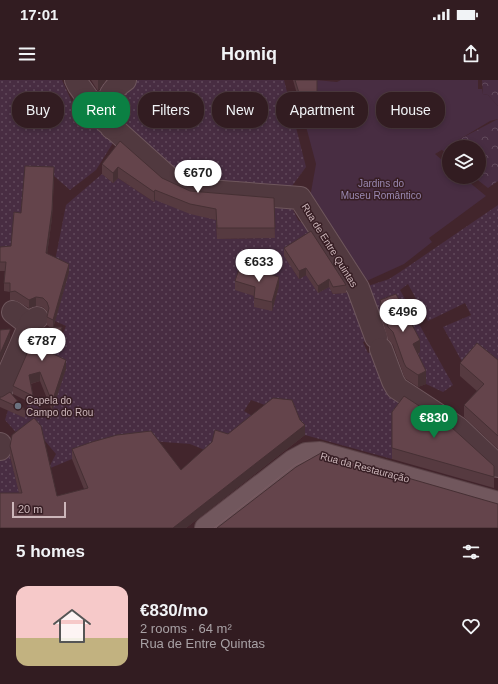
<!DOCTYPE html>
<meta charset="utf-8">
<style>
:root{--surface:#321c21;--page:#3d292e;--text:#f1f3f6;--muted:#a8a1a5;--line:#4d3a3f;--accent:#0b8043}
body{margin:0;font-family:Arial,sans-serif;background:var(--page);color:var(--text);height:100vh;display:flex;flex-direction:column;font-size:15px;white-space:nowrap}
*{box-sizing:border-box;margin:0}
p{font-size:13px;color:var(--muted)}
.icon{flex:none;width:22px;height:22px;fill:none;stroke:currentColor;stroke-width:2;stroke-linecap:round;stroke-linejoin:round}
.map{position:relative;height:448px;overflow:hidden}
.side{display:flex;flex-direction:column;background:var(--surface);flex:1}
.side>*{flex:none}
.hud{position:absolute;left:12px;top:12px;width:474px;height:36px;display:flex;gap:8px}
.fabs{position:absolute;left:442px;top:60px;display:grid;gap:8px}
.fabs a{display:grid;place-items:center;width:44px;height:44px;border-radius:50%;background:var(--surface);box-shadow:0 2px 6px #0003,0 0 0 1px var(--line);font-size:20px}
.scale{position:absolute;left:12px;bottom:10px;width:54px;box-sizing:border-box;padding-left:4px;border:2px solid #ccb6ba;border-top:0;font-size:11px;line-height:14px;white-space:nowrap;color:#ccb6ba;-webkit-text-stroke:3px #371e24;paint-order:stroke}
.price{position:absolute;translate:-50% -34px;padding:0 9px;border-radius:14px;background:#fff;color:#222;font-size:13px;line-height:26px;filter:drop-shadow(0 1px 2px #0008)}
.price::after{content:'';position:absolute;left:50%;top:24px;width:12px;height:9px;margin-left:-6px;background:inherit;clip-path:polygon(0 0,100% 0,50% 100%)}
.price.current{background:var(--accent);color:#fff}
ul{padding:0;list-style:none}
li{display:flex;align-items:center;gap:12px;height:100px;padding:0 16px}
li span{display:grid;place-items:center;flex:none;width:112px;height:80px;border-radius:12px;color:#555}
li>.icon{margin-inline-start:auto}
span .icon{width:48px;height:48px;fill:#fffc;stroke-width:1}
li b{font-size:17px}
h2{display:flex;justify-content:space-between;align-items:center;height:48px;padding:0 16px;font-size:17px}
.pill{padding:0 14px;border-radius:16px;background:var(--surface);box-shadow:0 2px 6px #0003,0 0 0 1px var(--line);font-size:14px;line-height:36px}
.pill.current{background:var(--accent);color:#fff}
.status{display:flex;justify-content:space-between;align-items:center;height:28px;padding:0 20px;background:var(--surface);direction:ltr}
.status svg{height:11px;fill:currentColor}
header{display:flex;justify-content:space-between;align-items:center;height:52px;padding:0 16px;background:var(--surface);font-size:18px;font-weight:700}
.map>svg:first-child{display:block}
.grass{fill:url(#grass-dots);fill-rule:evenodd}
.forest{fill:url(#forest-crowns)}
.garden{fill:#482d42}
.lines{fill:none;stroke-linecap:round;stroke-linejoin:round}
.minor-casing{stroke:#6f575d;stroke-width:24}
.major-casing{stroke:#5b4348;stroke-width:24}
.minor{stroke:#51393f;stroke-width:22}
.major{stroke:#71575d;stroke-width:22}
.tram{stroke:#795b62;stroke-width:1}
.wall{fill:#563a40}
.shaded-wall{fill:#463034}
.building{fill:#64444b;stroke:#463034}
.worship-dot{fill:#6b7280;stroke:#371e24;stroke-width:1.5}
.labels{text-anchor:middle;stroke-width:3;stroke-linejoin:round;paint-order:stroke}
.park-label{font-size:10px;fill:#9a89b1;stroke:#371e24}
.street-label{font-size:10px;fill:#ccb6ba;stroke:#371e24}
.poi-label{font-size:10px;fill:#ccb6ba;stroke:#371e24;text-anchor:start}
</style>
<div class="status"><b>17:01</b><svg viewBox="0 0 49 12"><path d="M0 12V9h3v3zM5 12V6h3v6zM10 12V3h3v9zM15 12V0h3v12zM26 1h20v11H26zM47 4h2v5h-2z"/></svg></div>
<header><svg class="icon" aria-label="menu" viewBox="0 0 24 24"><path d="M4 6h16M4 12h16M4 18h16"/></svg>Homiq<svg class="icon" aria-label="share" viewBox="0 0 24 24"><path d="M12 15V3M7 8l5-5 5 5M5 13v7h14v-7"/></svg></header>
<div class="map">
<svg width="498" height="448" viewBox="0 0 498 448">
<defs>
<pattern id="grass-dots" width="8" height="8" patternUnits="userSpaceOnUse"><rect width="8" height="8" fill="#482d42"/><path d="M2 2h.1M6 6h.1" fill="none" stroke="#61495b" stroke-width="1.8" stroke-linecap="round"/></pattern>
<pattern id="forest-crowns" width="20" height="18" patternUnits="userSpaceOnUse"><rect width="20" height="18" fill="#482d42"/><path d="M2 6a3 3 0 1 1 6 0M12 15a3 3 0 1 1 6 0" fill="none" stroke="#61495b"/></pattern>
</defs>
<rect width="100%" height="100%" fill="#42252c"/>
<g class="grass">
<polygon points="0,0 62,0 79,38 104,45 116,58 96,90 70,110 54,96 18,165 0,175"/>
<polygon points="133,0 284,0 306,87 289,110 190,102 122,50 117,13"/>
<path d="M102,94L113,103L118,98L154,122L156,118L216,140L217,159L275,158L274,118L288,120L298,140L318,154L320,189L333,214L354,212L371,259L363,262L368,273L376,270L408,322L392,344V379L305,355L273,328L251,320L244,331L259,340L212,373L190,364L151,361L72,379L48,389L56,374L34,348L22,359L5,340L8,330L23,337L29,322L49,332L57,315L51,282L66,246L55,241L54,186L66,125ZM309,181L315,190L299,199L293,190ZM279,206L255,216L236,210Z"/>
<polygon points="498,125 498,293 466,289 443,247 471,235 465,223 428,241 408,204 400,210 453,305 443,312 426,304 413,277 420,272 396,226 373,236 362,208 389,199 400,192"/>
<polygon points="8,369 22,423 0,423 0,377"/>
</g>
<g class="forest">
<polygon points="482,0 498,0 498,26 488,15 483,14"/>
<polygon points="498,39 498,101 488,108 474,97 479,97 479,67 449,67 449,76 441,69"/>
</g>
<polygon class="garden" points="316,0 337,2 341,0 478,0 478,9 482,9 483,14 488,15 498,26 498,39 490,41 435,74 449,86 449,97 463,97 486,116 429,158 432,162 404,184 360,204 309,123 316,84 303,35 334,31 333,22 317,22"/>
<g class="lines">
<defs>
<g id="minor">
<polyline points="76,0 79,6 101,37 170,99 195,110 300,118 358,208 376,257"/>
<path d="M112,48C108,25 103,15 125,0"/>
<polyline points="13,232 22,239 31,242"/>
<polyline points="381,269 393,301 397,308 458,348 498,386"/>
<polyline points="0,313 31,242 37,238"/>
<polyline points="0,364 0,369"/>
</g>
<polyline id="major" points="206,448 293,381 306,374 320,373 498,423"/>
</defs>
<use href="#minor" class="minor-casing"/>
<use href="#major" class="major-casing"/>
<use href="#minor" class="minor"/>
<use href="#major" class="major"/>
<polyline class="tram" points="214,448 295,385 311,378 323,378"/>
</g>
<g class="wall">
<polygon points="91,0 106,0 98,11"/>
<polygon points="293,0 317,0 317,33 303,35"/>
<polygon points="120,61 162,98 190,111 274,118 275,158 217,159 216,140 190,134 155,120 154,122 118,98 113,103 102,94 102,84"/>
<polygon points="54,96 52,138 47,174 69,192 53,248 62,256 54,275 66,289 52,331 40,301 31,304 33,316 33,324 13,314 13,306 51,248 47,245 47,237 48,233 47,231 43,227 36,226 29,228 15,220 10,220 10,212 4,211 4,203 5,191 0,191 0,167 11,166 21,133"/>
<polygon points="284,168 346,205 346,213 333,214 329,207 318,213 306,195 299,199 284,176"/>
<polygon points="235,201 279,206 272,231 254,227 254,216 235,210"/>
<polygon points="380,220 420,272 418,274 426,304 418,307 406,299 404,296 393,265 388,259 380,233"/>
<polygon points="498,280 498,369 464,337 464,325 477,311 460,296 460,283"/>
<polygon points="0,317 25,330 25,338 0,327"/>
<polygon points="392,332 494,386 494,408 392,379"/>
<polygon points="228,354 305,355 186,448 19,413 10,376 10,366 57,416 84,409 72,379 72,369 181,390"/>
</g>
<g class="shaded-wall">
<polygon points="98,0 106,0 98,11"/>
<polygon points="54,87 52,138 46,182 46,173"/>
<polygon points="118,87 118,98 113,103 113,93"/>
<polygon points="155,110 155,120 154,122 154,112"/>
<polygon points="69,184 69,192 53,249 53,240"/>
<polygon points="306,188 306,195 299,199 299,191"/>
<polygon points="279,197 279,206 272,231 272,222"/>
<polygon points="329,199 329,207 318,213 318,206"/>
<polygon points="36,217 36,226 29,228 29,220"/>
<polygon points="62,247 62,256 51,282 51,273"/>
<polygon points="10,251 10,259 0,282 0,274"/>
<polygon points="420,260 420,272 413,277 413,264"/>
<polygon points="66,280 66,289 52,331 52,322"/>
<polygon points="426,291 426,304 418,307 418,295"/>
<polygon points="40,292 40,301 29,304 29,295"/>
<polygon points="305,345 305,355 186,448 173,448"/>
</g>
<g class="building">
<polygon points="295,0 317,0 317,24 303,26"/>
<polygon points="120,61 162,98 190,111 274,118 275,148 217,148 216,129 190,124 155,110 154,112 118,87 113,93 102,84"/>
<polygon points="25,86 54,87 52,130 46,173 69,184 53,240 47,237 49,228 47,222 43,218 36,217 29,220 15,211 10,212 10,203 4,203 6,182 0,182 0,167 11,166 14,132 21,133"/>
<polygon points="311,151 346,205 333,207 329,199 318,206 306,188 299,191 284,168"/>
<polygon points="240,186 279,197 272,222 254,218 255,207 235,201"/>
<polygon points="396,214 420,260 413,264 426,291 418,295 406,287 404,283 393,252 388,247 380,220"/>
<polygon points="62,247 51,273 66,280 52,322 40,292 29,295 33,316 13,306 38,248"/>
<polygon points="10,249 10,251 0,274 0,250"/>
<polygon points="477,263 498,280 498,356 464,325 484,304 460,283"/>
<polygon points="10,312 25,330 0,319 0,317 2,317"/>
<polygon points="404,316 450,346 494,386 494,397 392,368 392,332"/>
<polygon points="273,318 292,320 300,340 305,345 173,448 0,448 0,413 22,413 10,366 12,355 34,338 41,346 57,416 88,408 72,369 92,362 117,355 151,351 181,390 212,362 215,350 228,354"/>
<polygon points="321,373 498,424 498,448 217,448 296,387"/>
</g>
<circle class="worship-dot" cx="18" cy="326" r="4"/>
<g class="labels">
<g class="park-label">
<text x="381" y="107">Jardins do<tspan x="381" dy="12">Museu Romântico</tspan></text>
</g>
<g class="street-label">
<text transform="translate(330 165) rotate(58)" y="4">Rua de Entre Quintas</text>
<text transform="translate(365 387) rotate(15)" y="4">Rua da Restauração</text>
</g>
<g class="poi-label">
<text x="26" y="324">Capela do<tspan x="26" dy="12">Campo do Rou</tspan></text>
</g>
</g>
</svg>
<div class="fabs">
<a><svg class="icon" aria-label="layers" viewBox="0 0 24 24"><path d="M12 4l9 5-9 5-9-5zM3 14l9 5 9-5"/></svg></a>
</div>
<div class="scale">20 m</div>
<b class="price" style="left:198px;top:114px">€670</b>
<b class="price" style="left:259px;top:203px">€633</b>
<b class="price" style="left:403px;top:253px">€496</b>
<b class="price" style="left:42px;top:282px">€787</b>
<b class="price current" style="left:434px;top:359px">€830</b>
<div class="hud">
<a class="pill">Buy</a>
<a class="pill current">Rent</a>
<a class="pill">Filters</a>
<a class="pill">New</a>
<a class="pill">Apartment</a>
<a class="pill">House</a>
</div>
</div>
<section class="side">
<h2>5 homes<svg class="icon" aria-label="filters" viewBox="0 0 24 24"><path d="M4 7h16M4 17h16"/><circle cx="9" cy="7" r="2"/><circle cx="15" cy="17" r="2"/></svg></h2>
<ul>
<li><span style="background:linear-gradient(#f6c9c9 65%,#c2b280 0)"><svg class="icon" aria-label="home" viewBox="0 0 24 24"><path d="M3 11l9-7 9 7M6 9v11h12V9"/></svg></span><div><b>€830/mo</b><p>2 rooms · 64 m²</p><p>Rua de Entre Quintas</p></div><svg class="icon" aria-label="heart" viewBox="0 0 24 24"><path d="M12 20l-8-8c-3-5 5-10 8-4 3-6 11-1 8 4z"/></svg></li>
</ul>
</section>
